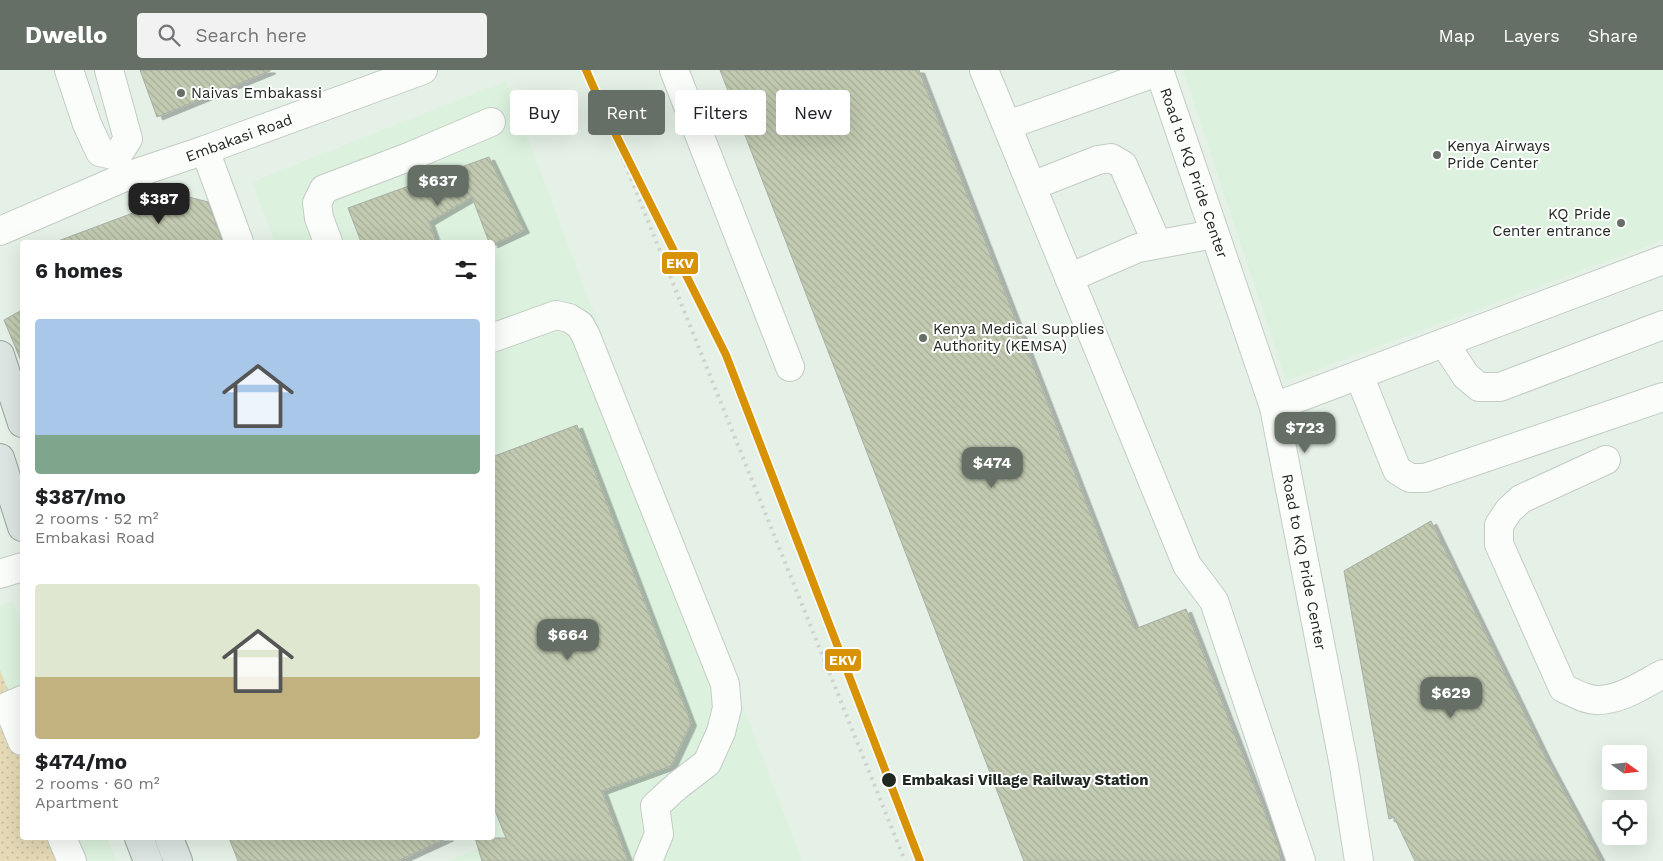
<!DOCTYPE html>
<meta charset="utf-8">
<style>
:root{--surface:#fff;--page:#f2f2f2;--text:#202124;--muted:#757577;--accent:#656f66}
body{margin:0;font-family:"Work Sans",sans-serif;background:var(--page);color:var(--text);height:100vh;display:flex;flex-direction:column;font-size:19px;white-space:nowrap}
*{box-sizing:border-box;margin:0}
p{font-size:16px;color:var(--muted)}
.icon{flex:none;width:28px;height:28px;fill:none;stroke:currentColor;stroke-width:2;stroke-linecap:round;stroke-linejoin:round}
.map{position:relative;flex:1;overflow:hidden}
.panel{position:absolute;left:20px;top:170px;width:475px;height:600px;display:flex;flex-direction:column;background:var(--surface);border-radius:5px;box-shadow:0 5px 20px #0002}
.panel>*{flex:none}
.banner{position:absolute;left:510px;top:20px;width:475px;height:45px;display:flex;gap:10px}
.needle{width:32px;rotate:105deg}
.buttons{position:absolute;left:1602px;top:675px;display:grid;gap:10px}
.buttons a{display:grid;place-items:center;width:45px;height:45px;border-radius:5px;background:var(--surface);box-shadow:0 5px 20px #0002;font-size:25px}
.price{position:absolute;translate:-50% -42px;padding:0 11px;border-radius:10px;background:var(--accent);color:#fff;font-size:16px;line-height:32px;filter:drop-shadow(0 1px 2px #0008)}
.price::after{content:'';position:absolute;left:50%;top:30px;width:15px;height:11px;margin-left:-8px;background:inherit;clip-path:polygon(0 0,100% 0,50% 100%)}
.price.selected{background:#222;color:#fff}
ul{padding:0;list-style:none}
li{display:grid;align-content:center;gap:10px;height:265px;padding:0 15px}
li span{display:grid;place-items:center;height:155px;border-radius:5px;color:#555}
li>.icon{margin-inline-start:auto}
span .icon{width:90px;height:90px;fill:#fffc;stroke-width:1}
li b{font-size:21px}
h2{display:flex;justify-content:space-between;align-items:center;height:60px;padding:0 15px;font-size:21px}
.pill{padding:0 18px;border-radius:5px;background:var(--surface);box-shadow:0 5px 20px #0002;font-size:18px;line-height:45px}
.pill.selected{background:var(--accent);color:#fff}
header{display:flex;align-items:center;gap:30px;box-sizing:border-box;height:70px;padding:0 25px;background:var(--accent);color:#fff}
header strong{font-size:24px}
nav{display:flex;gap:28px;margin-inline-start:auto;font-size:18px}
.search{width:350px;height:45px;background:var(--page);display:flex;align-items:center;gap:12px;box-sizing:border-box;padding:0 18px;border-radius:5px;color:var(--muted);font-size:19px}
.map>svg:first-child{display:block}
.built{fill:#dcf1de}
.grass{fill:url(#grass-dots)}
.building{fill:url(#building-back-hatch);stroke:#a8aea5;filter:url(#shadow)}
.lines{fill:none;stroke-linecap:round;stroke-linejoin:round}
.minor-casing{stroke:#c3ccc4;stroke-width:30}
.major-casing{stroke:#92a59d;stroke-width:30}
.minor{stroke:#fbfdfb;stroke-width:28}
.major{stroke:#dce5e2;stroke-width:28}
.rail{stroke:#cfd2cf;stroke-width:4;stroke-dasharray:2.5 5;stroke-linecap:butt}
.rail-1-casing{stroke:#fff;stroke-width:11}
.rail-1{stroke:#d79305;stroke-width:8}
.poi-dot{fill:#656f66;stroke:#fff;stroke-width:2}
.stop-dot{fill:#202921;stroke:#fff;stroke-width:2}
.labels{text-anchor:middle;stroke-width:4;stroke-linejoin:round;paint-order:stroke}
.poi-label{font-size:15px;fill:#202921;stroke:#fff;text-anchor:start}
.street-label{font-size:15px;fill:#202921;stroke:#fff}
.stop-label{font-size:15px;font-weight:bold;fill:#202921;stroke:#fff;text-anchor:start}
.line-badge{stroke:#fff;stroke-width:2}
.badge-label{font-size:14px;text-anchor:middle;font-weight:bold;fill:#fff}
</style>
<header>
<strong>Dwello</strong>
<div class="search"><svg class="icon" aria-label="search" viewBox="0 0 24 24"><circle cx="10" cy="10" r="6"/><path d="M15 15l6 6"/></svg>Search here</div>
<nav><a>Map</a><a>Layers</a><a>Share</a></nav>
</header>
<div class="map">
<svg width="1663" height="791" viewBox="0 0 1663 791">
<defs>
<pattern id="grass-dots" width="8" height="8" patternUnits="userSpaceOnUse" patternTransform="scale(1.25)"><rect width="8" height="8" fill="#e5d9b6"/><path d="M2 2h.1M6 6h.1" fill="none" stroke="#c4ba9c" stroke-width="1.8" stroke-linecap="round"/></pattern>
<pattern id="building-back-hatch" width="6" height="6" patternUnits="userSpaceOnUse" patternTransform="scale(1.25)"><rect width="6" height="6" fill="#c2cab1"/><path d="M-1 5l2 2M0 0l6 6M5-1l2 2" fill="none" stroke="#a6ae98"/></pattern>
<filter id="shadow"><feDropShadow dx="5.5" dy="3" stdDeviation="0" flood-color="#0004"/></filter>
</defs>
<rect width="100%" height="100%" fill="#e5f1e6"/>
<g class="built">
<polygon points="1183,0 1663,0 1663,170 1286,311"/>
<polygon points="506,11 802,791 447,791 496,772 492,761 492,172 275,172 252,112"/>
<polygon points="13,532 22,556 22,768 107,768 116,791 0,791 0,536"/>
</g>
<polygon class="grass" points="0,600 22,655 22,768 68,768 77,791 0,791"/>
<g class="building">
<polygon points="140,0 270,0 270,1 157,47"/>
<polygon points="720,0 919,0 1135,559 1186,539 1279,779 1281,791 1024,791"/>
<polygon points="489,87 524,160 492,175 492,172 489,172 472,127 429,152 436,172 361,172 348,138"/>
<polygon points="181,125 208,132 223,172 59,172 58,171"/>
<polygon points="22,240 22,293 4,250"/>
<polygon points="577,355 691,653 671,696 602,721 628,791 482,791 475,768 506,768 492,733 492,387"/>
<polygon points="1431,451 1546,688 1601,791 1415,791 1394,747 1389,749 1344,501"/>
<polygon points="229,768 448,768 398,791 238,791"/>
</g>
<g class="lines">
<defs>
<g id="minor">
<polyline points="69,0 87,54 100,82 117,86"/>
<polyline points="109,0 128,69 117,86"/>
<polyline points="674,0 790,297"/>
<polyline points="984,0 1187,495 1214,531 1301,791"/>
<polyline points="1159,0 1274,337 1344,696 1359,791"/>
<polyline points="1008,55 1160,1"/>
<polyline points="205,80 239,172"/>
<polyline points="1032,116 1098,90 1111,88 1123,95 1155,169"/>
<polyline points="0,161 125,107 205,80 423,0"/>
<polyline points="328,172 319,148 317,133 324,119 411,86 491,52"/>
<polyline points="1069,208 1138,178 1214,164"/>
<polyline points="492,268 556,245 569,248 580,255 586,266 725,614 727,638 721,662 707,693 677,716 655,736 659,764 648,791"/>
<polyline points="1444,273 1466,306 1479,317 1500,317 1663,255"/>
<polyline points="1359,305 1397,400 1410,408 1425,408 1663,327"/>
<polyline points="1274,337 1663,190"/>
<path d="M1606,390L1521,429L1509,440L1499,455V474L1563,618C1574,623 1586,630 1597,630C1621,630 1642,615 1663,604"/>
<polyline points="0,504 22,497"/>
<polyline points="22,630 8,636 22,671"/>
<polyline points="62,768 72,791"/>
</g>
<g id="major">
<polyline points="0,285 22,353"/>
<polyline points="0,388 22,457"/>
<polyline points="139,768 148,791"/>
<polyline points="169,768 178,791"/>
</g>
</defs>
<use href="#minor" class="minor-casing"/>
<use href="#major" class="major-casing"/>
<use href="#minor" class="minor"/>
<use href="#major" class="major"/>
<polyline class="rail" points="603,39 905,791"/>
<defs>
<polyline id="rail-1" points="586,0 603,39 726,285 920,791"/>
</defs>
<use href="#rail-1" class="rail-1-casing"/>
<use href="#rail-1" class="rail-1"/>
</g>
<g class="poi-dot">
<circle cx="181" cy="23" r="5"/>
<circle cx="1437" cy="85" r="5"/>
<circle cx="1621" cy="153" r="5"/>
<circle cx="923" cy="268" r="5"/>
</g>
<circle class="stop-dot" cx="889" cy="710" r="8"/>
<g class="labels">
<g class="poi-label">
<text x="191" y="28">Naivas Embakassi</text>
<text x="1447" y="81">Kenya Airways<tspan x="1447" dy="17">Pride Center</tspan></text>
<text x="1611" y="149" text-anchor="end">KQ Pride<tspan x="1611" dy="17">Center entrance</tspan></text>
<text x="933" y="264">Kenya Medical Supplies<tspan x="933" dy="17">Authority (KEMSA)</tspan></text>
</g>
<g class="street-label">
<text transform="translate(239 68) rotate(-20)" y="5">Embakasi Road</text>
<text transform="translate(1194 103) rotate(71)" y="5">Road to KQ Pride Center</text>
<text transform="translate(1304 492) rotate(79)" y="5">Road to KQ Pride Center</text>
</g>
<g class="stop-label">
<text x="902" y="715">Embakasi Village Railway Station</text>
</g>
</g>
<g class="line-badge">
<rect x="661" y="181" width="38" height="24" rx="5" fill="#d79305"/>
<rect x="824" y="578" width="38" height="24" rx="5" fill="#d79305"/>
</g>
<g class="badge-label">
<text x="680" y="198">EKV</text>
<text x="843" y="595">EKV</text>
</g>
</svg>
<div class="buttons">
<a><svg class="needle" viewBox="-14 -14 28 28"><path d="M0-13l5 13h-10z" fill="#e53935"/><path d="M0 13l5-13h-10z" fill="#757577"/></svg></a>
<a><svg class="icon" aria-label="locate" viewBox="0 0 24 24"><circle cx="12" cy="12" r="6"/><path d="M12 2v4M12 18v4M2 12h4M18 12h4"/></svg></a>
</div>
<b class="price" style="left:438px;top:137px">$637</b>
<b class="price selected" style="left:159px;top:155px">$387</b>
<b class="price" style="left:1305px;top:384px">$723</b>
<b class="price" style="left:992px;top:419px">$474</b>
<b class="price" style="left:568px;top:591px">$664</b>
<b class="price" style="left:1451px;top:649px">$629</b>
<div class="banner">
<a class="pill">Buy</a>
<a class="pill selected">Rent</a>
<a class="pill">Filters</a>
<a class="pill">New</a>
</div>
<section class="panel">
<h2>6 homes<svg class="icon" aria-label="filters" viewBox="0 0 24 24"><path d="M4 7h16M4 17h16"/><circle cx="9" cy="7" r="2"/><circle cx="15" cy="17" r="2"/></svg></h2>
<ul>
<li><span style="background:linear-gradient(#a9c7e8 75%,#7fa58c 0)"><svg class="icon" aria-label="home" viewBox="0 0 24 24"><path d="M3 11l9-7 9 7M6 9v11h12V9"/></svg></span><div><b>$387/mo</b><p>2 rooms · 52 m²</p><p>Embakasi Road</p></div></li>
<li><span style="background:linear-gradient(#dfe7d0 60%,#c2b280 0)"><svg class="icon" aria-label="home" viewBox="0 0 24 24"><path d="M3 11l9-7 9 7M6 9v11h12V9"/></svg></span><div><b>$474/mo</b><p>2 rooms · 60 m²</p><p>Apartment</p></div></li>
</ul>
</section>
</div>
